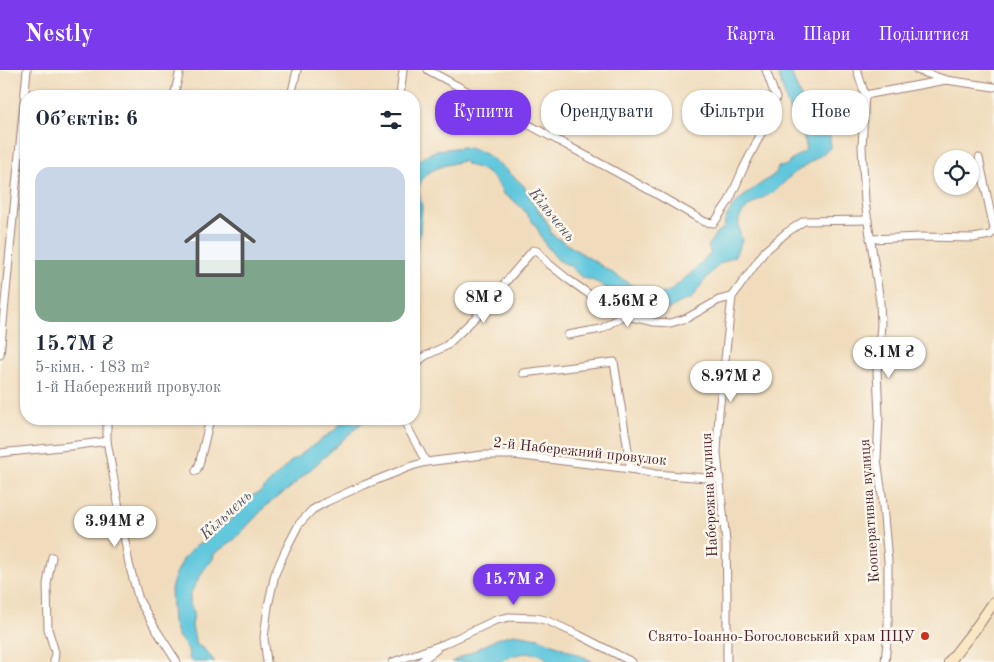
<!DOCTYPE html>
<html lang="uk">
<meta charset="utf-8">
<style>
:root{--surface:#fff;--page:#f2f2f3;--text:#1f2937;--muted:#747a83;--line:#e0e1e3;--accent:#7c3aed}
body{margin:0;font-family:"Old Standard TT",serif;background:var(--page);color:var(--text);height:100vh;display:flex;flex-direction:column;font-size:19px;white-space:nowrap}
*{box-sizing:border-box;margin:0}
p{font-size:16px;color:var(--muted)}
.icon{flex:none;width:28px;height:28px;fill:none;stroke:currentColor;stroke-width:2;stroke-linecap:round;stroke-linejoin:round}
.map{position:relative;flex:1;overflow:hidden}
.drawer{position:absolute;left:20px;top:20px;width:400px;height:335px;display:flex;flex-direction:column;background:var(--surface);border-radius:20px;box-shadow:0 1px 4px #0004}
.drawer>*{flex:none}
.guide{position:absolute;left:435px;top:20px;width:475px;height:45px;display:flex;gap:10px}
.fabs{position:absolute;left:934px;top:80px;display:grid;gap:10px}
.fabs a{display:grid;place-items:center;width:45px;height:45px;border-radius:50%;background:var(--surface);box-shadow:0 1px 4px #0004;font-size:25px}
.price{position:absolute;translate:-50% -42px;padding:0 11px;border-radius:18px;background:#fff;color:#222;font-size:16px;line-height:32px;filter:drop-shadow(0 1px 2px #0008)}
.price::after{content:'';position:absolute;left:50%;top:30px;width:15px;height:11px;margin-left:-8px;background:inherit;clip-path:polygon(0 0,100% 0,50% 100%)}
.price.selected{background:var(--accent);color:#fff}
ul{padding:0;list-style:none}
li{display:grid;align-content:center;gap:10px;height:265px;padding:0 15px}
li+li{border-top:1px solid var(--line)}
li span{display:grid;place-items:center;height:155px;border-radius:15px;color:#555}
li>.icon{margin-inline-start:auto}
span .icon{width:90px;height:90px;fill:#fffc;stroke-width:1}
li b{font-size:21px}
h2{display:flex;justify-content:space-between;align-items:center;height:60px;padding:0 15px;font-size:21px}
.chip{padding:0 18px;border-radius:20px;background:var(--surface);box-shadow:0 1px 4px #0004;font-size:18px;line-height:45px}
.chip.selected{background:var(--accent);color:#fff}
header{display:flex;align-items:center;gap:30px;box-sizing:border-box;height:70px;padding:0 25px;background:var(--accent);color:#fff}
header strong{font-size:24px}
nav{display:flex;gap:28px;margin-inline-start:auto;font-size:18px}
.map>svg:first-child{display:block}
.water{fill:#60c7dd;stroke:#557384}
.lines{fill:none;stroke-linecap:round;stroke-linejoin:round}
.street-casing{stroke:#9d7e74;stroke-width:9}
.secondary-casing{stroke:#9d7e74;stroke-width:12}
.street{stroke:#fff;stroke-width:7}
.secondary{stroke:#fae7c3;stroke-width:10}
.poi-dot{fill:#c8321e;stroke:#fbf7ec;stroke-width:2}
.labels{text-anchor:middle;stroke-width:5;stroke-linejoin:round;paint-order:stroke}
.street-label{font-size:15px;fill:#4a1f2b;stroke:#fbf7ec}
.poi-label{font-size:15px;fill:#4a1f2b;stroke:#fbf7ec;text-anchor:end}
.water-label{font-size:16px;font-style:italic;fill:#515160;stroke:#fbf7ec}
</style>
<header>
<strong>Nestly</strong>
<nav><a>Карта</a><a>Шари</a><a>Поділитися</a></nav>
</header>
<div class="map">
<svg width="994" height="592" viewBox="0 0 994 592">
<rect width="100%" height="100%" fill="#fbf7ec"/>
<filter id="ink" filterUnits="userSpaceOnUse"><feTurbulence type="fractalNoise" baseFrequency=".02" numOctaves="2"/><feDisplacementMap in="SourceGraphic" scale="10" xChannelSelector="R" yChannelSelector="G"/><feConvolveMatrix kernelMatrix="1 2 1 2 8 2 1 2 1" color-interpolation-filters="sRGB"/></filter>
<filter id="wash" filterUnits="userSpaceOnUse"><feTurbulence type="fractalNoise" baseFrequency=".0096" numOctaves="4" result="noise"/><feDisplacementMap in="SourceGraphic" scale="20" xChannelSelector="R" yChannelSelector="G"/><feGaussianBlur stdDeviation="1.12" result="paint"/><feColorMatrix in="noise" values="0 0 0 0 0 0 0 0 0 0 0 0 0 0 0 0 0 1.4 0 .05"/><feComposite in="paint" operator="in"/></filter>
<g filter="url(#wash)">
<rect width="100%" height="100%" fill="#f0dcbc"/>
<g class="water">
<path d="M777,0H791C795,16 803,34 813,47C816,51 820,52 823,55C830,61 830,68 831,77C820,87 808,93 796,102C788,107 782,116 773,122C763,128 745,136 740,147C737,154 740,163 742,170L735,186L719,194L704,211L691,229L681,232L667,240L654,242L643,241L621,232L611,227L604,216L594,211L581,207L570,196L558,190L545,174L537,158L523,139L512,129L503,124C499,112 490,103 478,98C472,96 467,96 463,91C451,94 436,96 426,105C422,108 420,114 418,119L422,137L420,161L414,196V93L425,86L437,80L463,77L475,79L487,85L502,96L524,116L532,131L549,155L551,164L638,219L654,227L670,221L697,198L706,187L711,184L708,176L716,163L724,158C725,154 725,149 727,146C735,128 761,115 776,103L778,97L785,96L794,88L806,80V75L800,55L792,49Z"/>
<polygon points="345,349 366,349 289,419 276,428 266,436 235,469 214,484 213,489 203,501 190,524 190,535 194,542 192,556 196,574 204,579 215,592 192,592 189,588 188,579 178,566 173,552 171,519 175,506 184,488 195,476 208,468 236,445 243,434 251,426 259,423 289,393 336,359"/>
<path d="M514,564L539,568L586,588L593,592C585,592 556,592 550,592C547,591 544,586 541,585C531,580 508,585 500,592H451L464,586L499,568Z"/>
</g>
</g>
<g filter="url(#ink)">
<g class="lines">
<defs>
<g id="street">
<polyline points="428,0 651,121 705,152 714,153 729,131 744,97 769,48 776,28 766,0"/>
<polyline points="857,0 865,25 862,77 865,132 880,232 881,255 877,300 879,347 877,389 882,425 888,491 888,562 885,592"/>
<polyline points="917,0 946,10 994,17"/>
<polyline points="865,25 946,10"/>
<polyline points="174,26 180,0"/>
<polyline points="291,26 297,0"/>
<polyline points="400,26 403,0"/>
<polyline points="979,88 994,159"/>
<polyline points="870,169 921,167 973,168 990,165 994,161"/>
<polyline points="568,265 601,259 624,245"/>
<polyline points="0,285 27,0"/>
<polyline points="414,300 420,290 425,286 446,276 476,247 533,180 537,181 549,194 569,210 599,231 627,246 654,252 671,253 687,248 719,230 732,227"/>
<polyline points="523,303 614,292 631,399"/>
<polyline points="107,349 107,371 129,494 139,530 155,558 177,592"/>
<polyline points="403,349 426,392"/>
<path d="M0,383C36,379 71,377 107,371"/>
<polyline points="196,401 199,395 210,349"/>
<polyline points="52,487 47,514 48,559 55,582 54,592"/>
<polyline points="267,592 264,568 268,536 275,504 286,479 299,454 312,440 326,432 364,415 412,396 426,392 483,385 514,385 631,399 655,404 719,409"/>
<polyline points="393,592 444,574 496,550 509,547 537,548 548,551 579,565 632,592"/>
<polyline points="420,592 436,580"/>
<polyline points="727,592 727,525 726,472 717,383 719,342 732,227 765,181 786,163 804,151 868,150"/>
</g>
<polyline id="secondary" points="949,592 978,555 994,532"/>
</defs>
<use href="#street" class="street-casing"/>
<use href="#secondary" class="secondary-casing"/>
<use href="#street" class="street"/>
<use href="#secondary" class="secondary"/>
</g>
</g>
<circle class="poi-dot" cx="925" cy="566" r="5"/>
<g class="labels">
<g class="street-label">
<text transform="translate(580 381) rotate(6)" y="5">2-й Набережний провулок</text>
<text transform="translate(709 425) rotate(-93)" y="5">Набережна вулиця</text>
<text transform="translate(869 441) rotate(-94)" y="5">Кооперативна вулиця</text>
</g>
<g class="poi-label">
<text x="915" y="571">Свято-Іоанно-Богословський храм ПЦУ</text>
</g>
<g class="water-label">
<text transform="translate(553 144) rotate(51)" y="6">Кільчень</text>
<text transform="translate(225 444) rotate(-43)" y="6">Кільчень</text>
</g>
</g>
</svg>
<div class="fabs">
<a><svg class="icon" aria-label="locate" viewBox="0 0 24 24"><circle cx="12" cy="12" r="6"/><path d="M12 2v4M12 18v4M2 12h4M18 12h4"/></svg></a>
</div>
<b class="price" style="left:484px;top:254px">8M ₴</b>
<b class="price" style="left:628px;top:258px">4.56M ₴</b>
<b class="price" style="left:889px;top:309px">8.1M ₴</b>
<b class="price" style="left:731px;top:333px">8.97M ₴</b>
<b class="price" style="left:115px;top:478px">3.94M ₴</b>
<b class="price selected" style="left:514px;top:536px">15.7M ₴</b>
<div class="guide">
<a class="chip selected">Купити</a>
<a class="chip">Орендувати</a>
<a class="chip">Фільтри</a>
<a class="chip">Нове</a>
</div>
<section class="drawer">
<h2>Об’єктів: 6<svg class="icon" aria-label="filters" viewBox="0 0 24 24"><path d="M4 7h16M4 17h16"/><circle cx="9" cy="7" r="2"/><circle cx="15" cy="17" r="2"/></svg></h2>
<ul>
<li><span style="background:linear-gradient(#c9d6e8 60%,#7fa58c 0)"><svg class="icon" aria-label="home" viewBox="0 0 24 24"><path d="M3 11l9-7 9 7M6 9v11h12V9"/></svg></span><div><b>15.7M ₴</b><p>5-кімн. · 183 m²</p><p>1-й Набережний провулок</p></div></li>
</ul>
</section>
</div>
